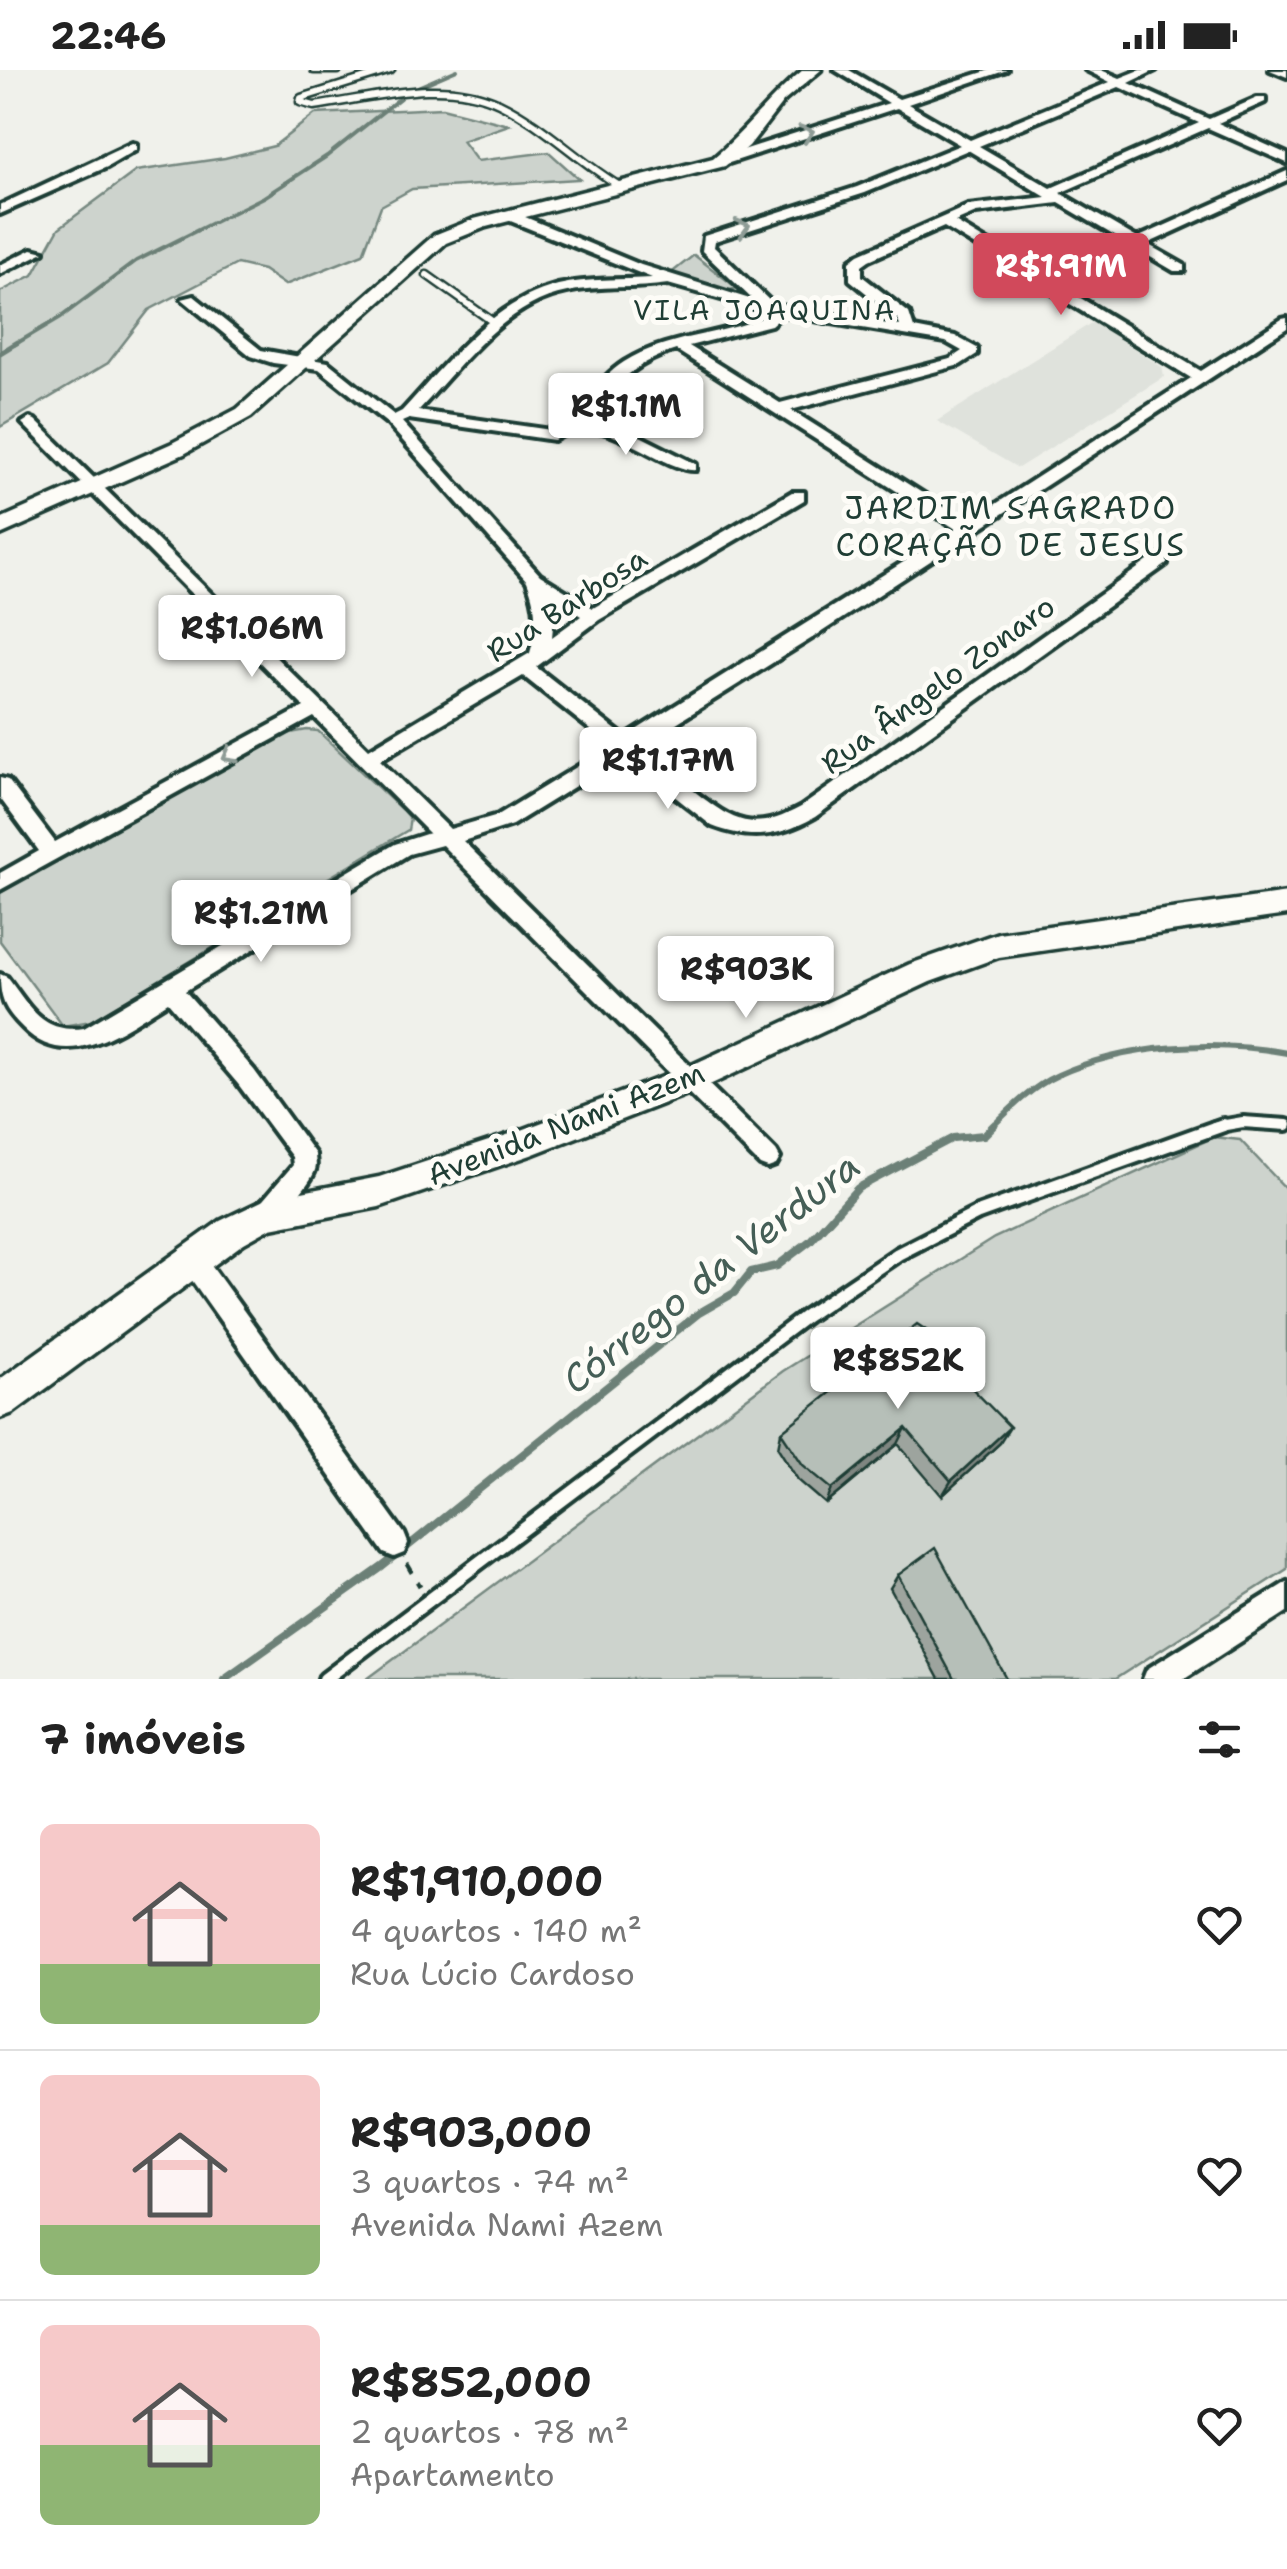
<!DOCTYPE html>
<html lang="pt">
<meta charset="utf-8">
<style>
:root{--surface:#fff;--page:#f6f6f6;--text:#222;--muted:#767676;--line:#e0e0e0;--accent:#d1495b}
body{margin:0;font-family:"Shantell Sans",sans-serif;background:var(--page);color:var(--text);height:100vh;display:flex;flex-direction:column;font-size:38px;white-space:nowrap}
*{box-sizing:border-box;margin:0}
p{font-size:32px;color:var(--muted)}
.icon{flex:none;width:55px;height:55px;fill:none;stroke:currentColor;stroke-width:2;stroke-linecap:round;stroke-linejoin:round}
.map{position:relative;height:1609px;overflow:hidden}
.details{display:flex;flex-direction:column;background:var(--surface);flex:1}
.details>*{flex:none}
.price{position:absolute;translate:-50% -85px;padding:0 22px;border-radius:10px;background:#fff;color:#222;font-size:32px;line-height:65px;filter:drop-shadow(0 2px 5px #0008)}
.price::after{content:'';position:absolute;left:50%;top:60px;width:30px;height:22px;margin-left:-15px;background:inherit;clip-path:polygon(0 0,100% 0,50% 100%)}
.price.on{background:var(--accent);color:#fff}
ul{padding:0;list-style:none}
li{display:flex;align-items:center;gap:30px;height:250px;padding:0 40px}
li+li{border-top:2px solid var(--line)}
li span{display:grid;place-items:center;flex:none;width:280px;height:200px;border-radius:15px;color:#555}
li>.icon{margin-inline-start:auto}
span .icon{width:120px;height:120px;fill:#fffc;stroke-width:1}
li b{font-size:42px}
h2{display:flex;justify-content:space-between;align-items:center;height:120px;padding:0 40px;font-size:42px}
.status{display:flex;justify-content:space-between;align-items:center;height:70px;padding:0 50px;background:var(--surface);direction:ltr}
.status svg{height:28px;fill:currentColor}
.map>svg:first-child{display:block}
.built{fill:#dfe2dc}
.green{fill:#cdd3cd;stroke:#768880;stroke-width:2.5}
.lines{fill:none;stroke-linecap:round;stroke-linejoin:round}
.stream-far3{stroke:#6c8077;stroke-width:4}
.stream-far2{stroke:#6c8077;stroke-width:5}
.stream-far1{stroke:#6c8077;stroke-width:6}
.stream{stroke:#6c8077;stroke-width:8}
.lane-far2-casing{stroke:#1f3d34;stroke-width:11}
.lane-far1-casing{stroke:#1f3d34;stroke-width:18}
.lane-casing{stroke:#1f3d34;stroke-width:20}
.street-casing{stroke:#1f3d34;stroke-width:8}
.secondary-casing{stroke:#1f3d34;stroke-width:7}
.path{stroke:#1f3d34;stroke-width:5;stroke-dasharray:10 10;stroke-linecap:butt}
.lane-far2{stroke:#fdfcf7;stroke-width:6}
.lane-far1{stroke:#fdfcf7;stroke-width:10}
.lane{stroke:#fdfcf7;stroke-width:12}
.street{fill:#fdfcf7;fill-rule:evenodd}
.secondary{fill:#fdfcf7;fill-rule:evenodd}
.wall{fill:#9da49e;stroke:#1f3d34;stroke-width:2.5}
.shaded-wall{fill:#7f8681;stroke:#1f3d34;stroke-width:2.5}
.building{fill:#b6bfb8;stroke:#1f3d34;stroke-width:2.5}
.oneway{stroke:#8e9c96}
.labels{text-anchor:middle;stroke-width:10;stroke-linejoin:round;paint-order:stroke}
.far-neighbourhood-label{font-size:28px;letter-spacing:2.5px;fill:#1f3d34;stroke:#fdfcf7}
.street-label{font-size:30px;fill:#1f3d34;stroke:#fdfcf7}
.neighbourhood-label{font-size:32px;letter-spacing:2.5px;fill:#1f3d34;stroke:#fdfcf7}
.near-water-label{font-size:38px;font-style:italic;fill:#455e56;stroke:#fdfcf7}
</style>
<div class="status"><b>22:46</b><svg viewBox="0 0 49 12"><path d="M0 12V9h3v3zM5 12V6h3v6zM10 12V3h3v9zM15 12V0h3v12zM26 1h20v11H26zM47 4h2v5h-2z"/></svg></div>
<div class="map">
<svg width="1287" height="1609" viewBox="0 0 1287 1609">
<rect width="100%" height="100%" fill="#f0f1eb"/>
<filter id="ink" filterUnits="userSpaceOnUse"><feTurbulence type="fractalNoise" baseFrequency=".01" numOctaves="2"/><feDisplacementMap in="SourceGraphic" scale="20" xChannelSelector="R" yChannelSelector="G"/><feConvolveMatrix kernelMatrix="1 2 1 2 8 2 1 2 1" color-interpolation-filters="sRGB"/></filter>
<g filter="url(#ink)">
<polygon class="built" points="1093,252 1162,297 1164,307 1018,398 937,351"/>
<g class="green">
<polygon points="442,38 509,55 462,71 477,91 549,82 579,109 412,119 381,136 363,184 285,215 263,200 237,194 149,240 108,293 0,357 0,222 33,205 59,158 136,101 225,88 274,76 315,44"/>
<polygon points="694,185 737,218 724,222 670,204"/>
<polygon points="307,660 318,661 402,740 410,749 408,760 91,951 63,956 0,871 0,823 285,664"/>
<polygon points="1214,1067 1240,1070 1287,1120 1287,1499 1115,1609 367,1609 783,1301 994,1168"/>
</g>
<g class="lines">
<g class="stream-far3">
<polyline points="413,19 457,0"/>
<polyline points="14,275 61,247 136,191 264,127 327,86 400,28"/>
</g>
<polyline class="stream-far2" points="0,283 18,272"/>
<path class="stream-far1" d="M992,1057C1011,1038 1033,1016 1058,1005C1126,974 1215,970 1287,983"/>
<polyline class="stream" points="224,1609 382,1497 699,1243 734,1223 751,1202 777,1196 810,1171 858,1118 953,1068 984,1065 994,1055"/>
<defs>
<g id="lane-far2">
<polyline points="314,0 338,0"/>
<path d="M391,0L301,28L300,32L314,36C373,28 442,6 499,33C543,54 579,92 621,117"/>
<polyline points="427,205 496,254"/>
</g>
<polyline id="lane-far1" points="1214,1057 1243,1052 1287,1055"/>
<polyline id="lane" points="325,1609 806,1246 898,1184 978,1143 1223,1055"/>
<g id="street">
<path d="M835,0H849L899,29L990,0H1007L908,34L970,70L1110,12L1086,0H1101L1120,8L1140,0H1156L1129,13L1209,49L1257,28H1265V32L1218,53L1287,84V93L1208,58L1060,123L1137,168L1287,101V110L1147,174L1184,195V201H1174L1059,133L976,143L955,152L1201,301L1282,249L1287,248V258L817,565L638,677C657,692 676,706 694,721C735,753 753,763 801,737L1155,486H1167V494L815,747C779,767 751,771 712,756L624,686L512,755L463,771L776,1081L780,1088L776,1095L768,1098L760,1095L442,775L409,784L185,921L254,1000L315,1084C315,1090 317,1095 315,1100C311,1114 278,1150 266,1155L258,1152L254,1144L258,1136L293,1095L292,1087L238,1014L168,932C126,958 68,1005 23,958C4,939 0,930 0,904L7,907C30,937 42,964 84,958L395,774L429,763L314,647L0,820V803L39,781L0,728V708L8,710L55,772L304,637L22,353L30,348L35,350L369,679L530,583C538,557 537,537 527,511L388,354L319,299L273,293L251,286L182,229L194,226L261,280L328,292L394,345L402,341C447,293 491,232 558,215C588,208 620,210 652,208L503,148V142H513L641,195L753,230L702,181L704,166L857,117L960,75L897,38L723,95H715V89L889,33ZM1119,17L1199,53L1051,118L979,76ZM968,80L1046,127L968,136L859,184L850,191V210L897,248L900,256L774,235L714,177L715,171L865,123ZM944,157L1191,308L968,452L791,340L960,295L977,284V278L955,266L914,258L909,243L862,206V195L869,190ZM668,214L763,241L764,247C719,266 667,265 624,292C596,310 580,342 551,360L418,341C460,297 504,234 567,222C600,215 635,219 668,214ZM778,244L946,272L962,281L950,289L780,333L689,276L771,255L778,249ZM676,280L956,459L625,667L536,597L599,550L804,430V422H792L593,538L540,505L402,352L409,349L554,370C561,367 569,360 575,359C613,353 670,403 696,400V394L638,365L582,351C614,318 630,294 676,280ZM549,526L581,546L552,567L554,546ZM523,606L611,676L498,745L450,759L380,690Z"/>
<polygon points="1270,0 1287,0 1287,7"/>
<polygon points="132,73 136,74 136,80 107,97 0,144 0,135"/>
<polygon points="32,179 44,182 0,204 0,195"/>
<polygon points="193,1179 202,1183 404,1463 408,1473 404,1483 394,1487 384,1483 184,1199 181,1191 184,1183"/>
<polygon points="1287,1512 1287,1542 1183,1609 1143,1609 1147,1599"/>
</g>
<g id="secondary">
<path d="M803,0H821L783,32L749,76L725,96L486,157L446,173L251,347L184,384L0,465V449L170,374L237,339L434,165L474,149L713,88C746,61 770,27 803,0Z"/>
<polygon points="1287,823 1287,845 999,887 930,912 703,1018 531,1085 379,1137 271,1158 244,1173 13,1343 0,1348 0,1309 220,1151 266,1129 379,1107 519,1061 681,1000 910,894 998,863"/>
</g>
</defs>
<use href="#lane-far2" class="lane-far2-casing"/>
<use href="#lane-far1" class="lane-far1-casing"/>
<use href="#lane" class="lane-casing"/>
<use href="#street" class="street-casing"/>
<use href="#secondary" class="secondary-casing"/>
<polyline class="path" points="407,1494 420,1516"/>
<use href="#lane-far2" class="lane-far2"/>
<use href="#lane-far1" class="lane-far1"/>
<use href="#lane" class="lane"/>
<use href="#street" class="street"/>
<use href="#secondary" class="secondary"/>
</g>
<g class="wall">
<polygon points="966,1312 1000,1373 942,1426 898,1374 826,1434 798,1410 778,1378 781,1362"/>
<polygon points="898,1505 1007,1609 939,1609 890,1518"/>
</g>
<g class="shaded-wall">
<polygon points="1010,1357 1000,1373 942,1426 951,1411"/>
<polygon points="906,1358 898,1374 826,1434 832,1419"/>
</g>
<g class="building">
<polygon points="917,1254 945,1273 969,1305 964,1310 1010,1357 951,1411 906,1358 832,1419 803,1395 781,1362"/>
<polygon points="935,1478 1007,1609 954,1609 898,1505"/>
</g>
<defs><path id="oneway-chevron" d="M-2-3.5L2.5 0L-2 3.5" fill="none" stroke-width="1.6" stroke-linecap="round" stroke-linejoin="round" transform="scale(2.5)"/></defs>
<g class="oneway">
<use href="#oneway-chevron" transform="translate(807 63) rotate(-18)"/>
<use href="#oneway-chevron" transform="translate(743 157) rotate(-16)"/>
<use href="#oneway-chevron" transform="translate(229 686) rotate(151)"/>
</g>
</g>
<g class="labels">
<g class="far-neighbourhood-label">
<text x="765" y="250">VILA JOAQUINA</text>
</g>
<g class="street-label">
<text transform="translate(567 535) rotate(-33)" y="10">Rua Barbosa</text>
<text transform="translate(938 615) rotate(-36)" y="10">Rua Ângelo Zonaro</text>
<text transform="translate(566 1054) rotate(-21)" y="10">Avenida Nami Azem</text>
</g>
<g class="neighbourhood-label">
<text x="1011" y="449">JARDIM SAGRADO<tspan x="1011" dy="37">CORAÇÃO DE JESUS</tspan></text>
</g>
<g class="near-water-label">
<text transform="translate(711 1203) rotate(-38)" y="13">Córrego da Verdura</text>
</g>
</g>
</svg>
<b class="price on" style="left:1061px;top:248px">R$1.91M</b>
<b class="price" style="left:626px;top:388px">R$1.1M</b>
<b class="price" style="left:252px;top:610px">R$1.06M</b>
<b class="price" style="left:668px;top:742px">R$1.17M</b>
<b class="price" style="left:261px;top:895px">R$1.21M</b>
<b class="price" style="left:746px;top:951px">R$903K</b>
<b class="price" style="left:898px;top:1342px">R$852K</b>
</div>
<section class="details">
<h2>7 imóveis<svg class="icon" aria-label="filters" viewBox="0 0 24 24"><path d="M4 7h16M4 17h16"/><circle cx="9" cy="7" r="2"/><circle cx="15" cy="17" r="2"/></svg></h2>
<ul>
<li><span style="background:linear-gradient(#f6c9c9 70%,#8fb573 0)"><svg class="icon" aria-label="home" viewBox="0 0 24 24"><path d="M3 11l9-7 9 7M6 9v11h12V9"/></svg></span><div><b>R$1,910,000</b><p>4 quartos · 140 m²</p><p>Rua Lúcio Cardoso</p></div><svg class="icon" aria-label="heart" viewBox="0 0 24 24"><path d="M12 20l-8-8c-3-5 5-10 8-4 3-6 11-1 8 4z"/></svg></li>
<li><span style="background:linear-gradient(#f6c9c9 75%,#8fb573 0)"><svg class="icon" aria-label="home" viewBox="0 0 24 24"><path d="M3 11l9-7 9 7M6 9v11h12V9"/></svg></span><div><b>R$903,000</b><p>3 quartos · 74 m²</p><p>Avenida Nami Azem</p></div><svg class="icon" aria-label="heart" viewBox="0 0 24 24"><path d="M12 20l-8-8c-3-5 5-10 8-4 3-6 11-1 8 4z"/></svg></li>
<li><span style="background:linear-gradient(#f6c9c9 60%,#8fb573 0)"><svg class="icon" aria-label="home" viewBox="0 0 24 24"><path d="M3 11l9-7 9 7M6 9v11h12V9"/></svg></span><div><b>R$852,000</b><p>2 quartos · 78 m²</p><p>Apartamento</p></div><svg class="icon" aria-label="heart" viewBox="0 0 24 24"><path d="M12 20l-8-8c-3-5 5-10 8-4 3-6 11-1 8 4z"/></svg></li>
</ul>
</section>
